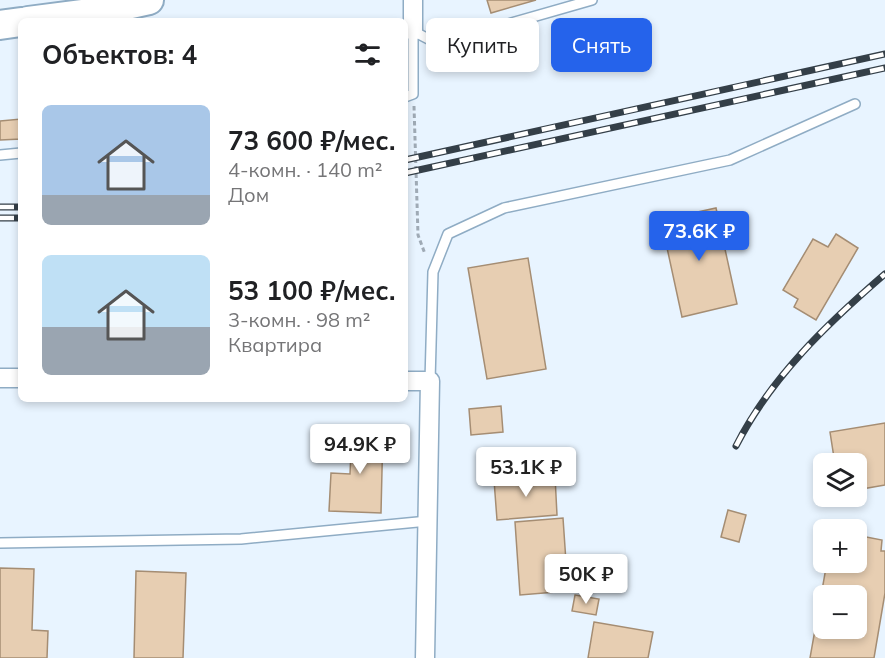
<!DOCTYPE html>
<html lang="ru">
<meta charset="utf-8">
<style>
:root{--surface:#fff;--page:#f2f2f2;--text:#202124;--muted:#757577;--accent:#2563eb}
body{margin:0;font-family:Mulish,sans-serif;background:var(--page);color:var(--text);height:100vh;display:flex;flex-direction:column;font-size:22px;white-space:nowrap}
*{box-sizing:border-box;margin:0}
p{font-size:20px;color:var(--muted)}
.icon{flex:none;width:33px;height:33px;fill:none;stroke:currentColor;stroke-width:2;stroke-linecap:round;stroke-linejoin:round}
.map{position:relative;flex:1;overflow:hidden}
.drawer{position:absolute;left:18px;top:18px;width:390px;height:384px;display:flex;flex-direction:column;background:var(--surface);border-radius:9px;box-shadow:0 3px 9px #0003}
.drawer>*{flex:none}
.top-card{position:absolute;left:426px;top:18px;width:369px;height:54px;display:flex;gap:12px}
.fabs{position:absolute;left:813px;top:453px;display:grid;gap:12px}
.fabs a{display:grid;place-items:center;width:54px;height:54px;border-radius:9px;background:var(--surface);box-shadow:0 3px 9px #0003;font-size:30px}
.price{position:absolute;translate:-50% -51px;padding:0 14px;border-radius:6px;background:#fff;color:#222;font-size:20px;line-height:39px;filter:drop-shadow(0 2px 3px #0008)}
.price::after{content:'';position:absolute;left:50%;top:36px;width:18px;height:14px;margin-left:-9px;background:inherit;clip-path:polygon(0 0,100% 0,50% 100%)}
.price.on{background:var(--accent);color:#fff}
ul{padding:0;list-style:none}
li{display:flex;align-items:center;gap:18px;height:150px;padding:0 24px}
li span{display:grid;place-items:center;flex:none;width:168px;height:120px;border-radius:9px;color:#555}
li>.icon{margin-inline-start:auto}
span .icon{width:72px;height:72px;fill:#fffc;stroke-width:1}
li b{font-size:26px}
h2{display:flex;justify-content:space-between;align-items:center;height:72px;padding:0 24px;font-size:26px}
.pill{padding:0 21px;border-radius:9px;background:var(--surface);box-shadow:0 3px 9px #0003;font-size:21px;line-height:54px}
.pill.on{background:var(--accent);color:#fff}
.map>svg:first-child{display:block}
.building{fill:#e7ceb2;stroke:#a58d73;stroke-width:1.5;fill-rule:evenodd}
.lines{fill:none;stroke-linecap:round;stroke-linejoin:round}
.service-casing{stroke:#8facc4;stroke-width:12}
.minor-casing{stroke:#8facc4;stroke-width:21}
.primary-casing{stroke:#8facc4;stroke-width:32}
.path{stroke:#9faab5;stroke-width:3;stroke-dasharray:4.5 3;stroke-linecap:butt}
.service{stroke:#fff;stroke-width:9}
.minor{stroke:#fff;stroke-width:18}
.primary{stroke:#fff;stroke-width:28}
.rail-casing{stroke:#343f48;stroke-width:7}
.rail{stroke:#fff;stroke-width:4.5;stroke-dasharray:14;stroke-linecap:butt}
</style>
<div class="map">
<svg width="885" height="658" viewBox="0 0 885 658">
<rect width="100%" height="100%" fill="#e8f4ff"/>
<g class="building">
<polygon points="487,0 536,0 491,13"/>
<polygon points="21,119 21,139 0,140 0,121"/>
<polygon points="716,208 737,304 682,317 661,220"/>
<polygon points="836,234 858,248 816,320 794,307 798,299 783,290 813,239 828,247"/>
<polygon points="528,258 546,369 487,379 468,268"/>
<polygon points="501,406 503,432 471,435 469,409"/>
<polygon points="885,423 885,485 856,490 856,464 835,464 830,432"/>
<polygon points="352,428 383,429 381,513 329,511 331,473 350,474"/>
<polygon points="555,476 557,515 497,520 494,480"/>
<polygon points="728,510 746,515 739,542 721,537"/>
<polygon points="563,518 568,591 520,595 515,522"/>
<path d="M856,535L882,540L881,551H885V593L874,658H810L827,562H856ZM824,596H856V628H824Z"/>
<polygon points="0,568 34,569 32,630 48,631 47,658 0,658"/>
<polygon points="136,571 186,573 183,658 134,658"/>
<polygon points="575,595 599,599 596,615 572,611"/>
<polygon points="594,622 653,632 648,658 588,658"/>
</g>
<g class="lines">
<defs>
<g id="service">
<polyline points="405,97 413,94 413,31 438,44 592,0"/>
<polyline points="0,155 21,153"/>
<polyline points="430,381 433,272 448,234 504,208 730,160 855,104"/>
<polyline points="0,543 241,539 428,521"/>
</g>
<g id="minor">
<polyline points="413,31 413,0"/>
<polyline points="0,378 21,378"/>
<polyline points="405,381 430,381 425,658"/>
</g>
<g id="primary">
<polyline points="28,21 90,13 149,0"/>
<polyline points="0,25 21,22"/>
</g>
</defs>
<use href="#service" class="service-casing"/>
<use href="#minor" class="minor-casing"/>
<use href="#primary" class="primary-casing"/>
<polyline class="path" points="414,106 418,235 425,254"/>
<use href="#service" class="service"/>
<use href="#minor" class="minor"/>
<use href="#primary" class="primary"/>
<defs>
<g id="rail">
<polyline points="405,160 885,54"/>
<polyline points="405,173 885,68"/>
<polyline points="0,207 21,207"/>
<polyline points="0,218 21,218"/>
<path d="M736,446C771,377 827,324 885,274"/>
</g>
</defs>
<use href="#rail" class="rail-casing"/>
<use href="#rail" class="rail"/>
</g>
</svg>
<div class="fabs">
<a><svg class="icon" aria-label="layers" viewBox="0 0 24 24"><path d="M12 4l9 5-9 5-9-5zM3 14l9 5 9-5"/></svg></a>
<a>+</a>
<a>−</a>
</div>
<b class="price on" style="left:699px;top:262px">73.6K ₽</b>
<b class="price" style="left:360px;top:475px">94.9K ₽</b>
<b class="price" style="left:526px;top:498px">53.1K ₽</b>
<b class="price" style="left:586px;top:605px">50K ₽</b>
<div class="top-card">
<a class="pill">Купить</a>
<a class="pill on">Снять</a>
</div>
<section class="drawer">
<h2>Объектов: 4<svg class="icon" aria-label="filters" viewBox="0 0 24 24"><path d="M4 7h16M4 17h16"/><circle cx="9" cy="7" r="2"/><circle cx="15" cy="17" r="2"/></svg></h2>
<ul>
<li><span style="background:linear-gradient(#a9c7e8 75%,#9aa5b1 0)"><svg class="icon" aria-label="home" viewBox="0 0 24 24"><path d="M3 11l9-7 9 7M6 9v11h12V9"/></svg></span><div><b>73 600 ₽/мес.</b><p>4-комн. · 140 m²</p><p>Дом</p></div></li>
<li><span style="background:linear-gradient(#bfe0f5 60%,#9aa5b1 0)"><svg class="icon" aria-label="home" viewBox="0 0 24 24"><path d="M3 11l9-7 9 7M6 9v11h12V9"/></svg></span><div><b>53 100 ₽/мес.</b><p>3-комн. · 98 m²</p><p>Квартира</p></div></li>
</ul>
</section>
</div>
